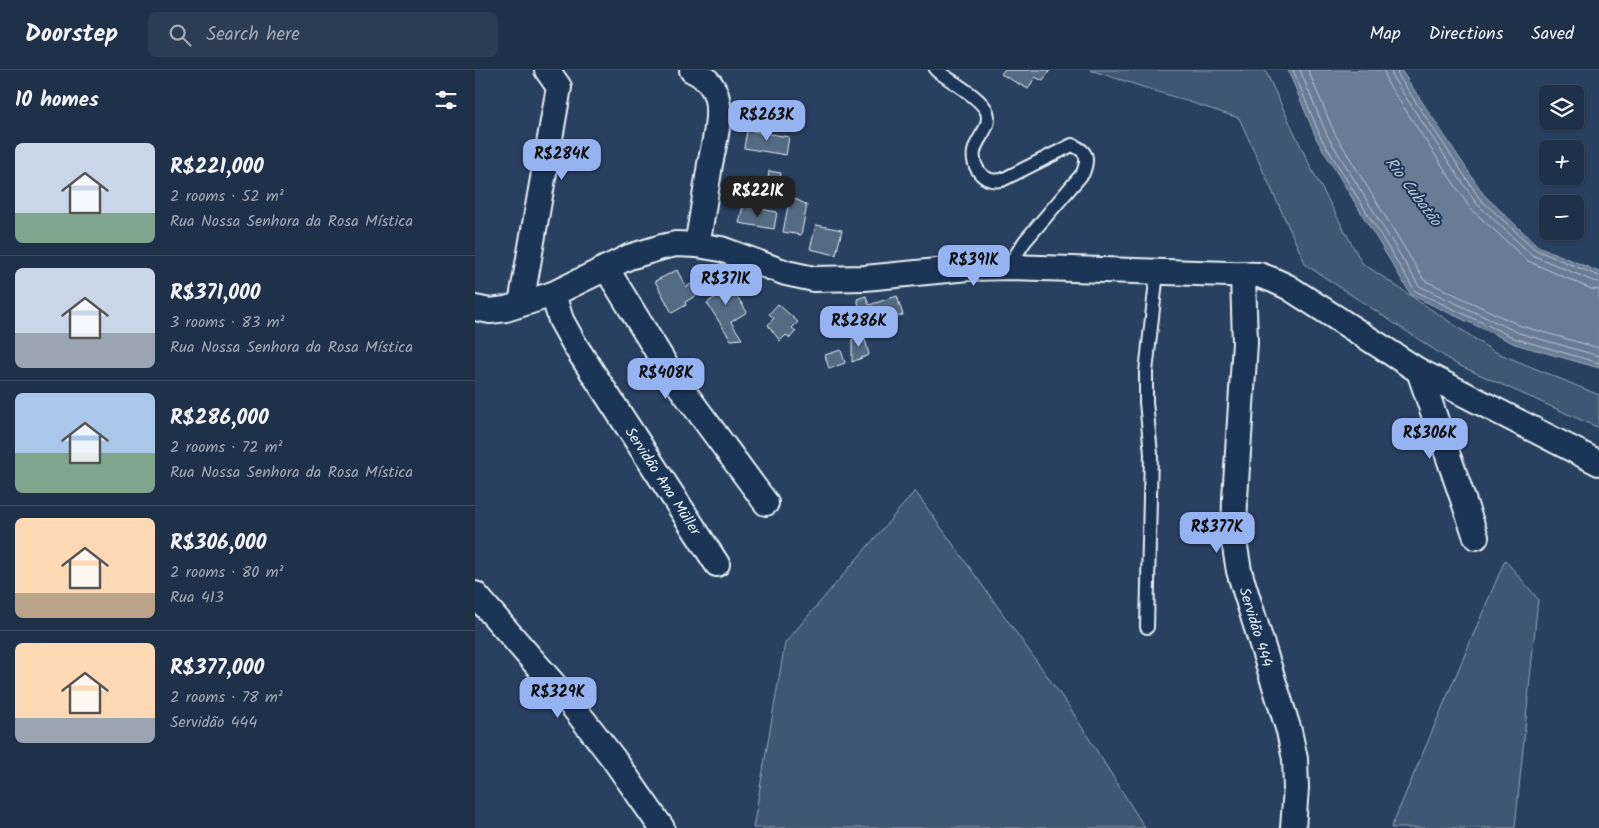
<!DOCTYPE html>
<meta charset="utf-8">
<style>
:root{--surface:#1f3049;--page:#2c3c53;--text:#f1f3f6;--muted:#a1a9b4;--line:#3c4b61;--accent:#95b2f1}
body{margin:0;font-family:Kalam,sans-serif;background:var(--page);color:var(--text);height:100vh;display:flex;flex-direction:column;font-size:19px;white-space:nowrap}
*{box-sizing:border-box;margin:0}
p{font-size:16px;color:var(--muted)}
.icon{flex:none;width:28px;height:28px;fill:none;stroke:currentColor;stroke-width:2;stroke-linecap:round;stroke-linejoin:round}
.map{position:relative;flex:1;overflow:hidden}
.details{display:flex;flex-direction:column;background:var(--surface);width:475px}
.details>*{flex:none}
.tools{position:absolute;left:1064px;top:15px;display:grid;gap:10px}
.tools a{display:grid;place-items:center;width:45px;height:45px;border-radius:8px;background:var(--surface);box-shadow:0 1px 4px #0004,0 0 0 1px var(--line);font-size:25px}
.price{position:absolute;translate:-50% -42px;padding:0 11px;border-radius:10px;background:var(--accent);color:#111;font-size:16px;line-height:32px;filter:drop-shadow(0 1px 2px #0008)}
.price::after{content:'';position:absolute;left:50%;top:30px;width:15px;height:11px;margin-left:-8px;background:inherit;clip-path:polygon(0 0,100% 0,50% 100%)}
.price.selected{background:#222;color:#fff}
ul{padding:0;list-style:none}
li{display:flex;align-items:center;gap:15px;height:125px;padding:0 15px}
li+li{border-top:1px solid var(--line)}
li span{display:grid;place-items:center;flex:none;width:140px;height:100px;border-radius:8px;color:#555}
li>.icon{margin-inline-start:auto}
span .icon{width:60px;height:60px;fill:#fffc;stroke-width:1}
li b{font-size:21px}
h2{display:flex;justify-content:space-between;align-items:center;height:60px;padding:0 15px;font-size:21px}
header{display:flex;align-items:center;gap:30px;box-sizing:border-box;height:70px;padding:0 25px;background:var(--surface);border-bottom:1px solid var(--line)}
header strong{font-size:24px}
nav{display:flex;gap:28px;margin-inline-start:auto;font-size:18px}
.search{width:350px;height:45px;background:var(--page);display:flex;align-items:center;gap:12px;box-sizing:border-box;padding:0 18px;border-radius:8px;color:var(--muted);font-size:19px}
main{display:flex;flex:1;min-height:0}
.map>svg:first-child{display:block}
.green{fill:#415774;stroke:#94a4b6}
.water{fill:#6b7c95;stroke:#9dabbd}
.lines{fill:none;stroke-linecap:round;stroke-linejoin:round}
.shore{stroke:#b6c2d0;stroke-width:1}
.building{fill:#556a83;stroke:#e8f1f8}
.lane-casing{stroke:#e8f1f8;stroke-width:16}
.street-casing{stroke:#e8f1f8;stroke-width:28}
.lane{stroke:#1d3557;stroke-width:12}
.street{stroke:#1d3557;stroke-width:24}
.labels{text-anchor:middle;stroke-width:4;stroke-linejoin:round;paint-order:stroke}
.street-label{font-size:15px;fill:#e8f1f8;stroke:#1d3557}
.water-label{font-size:16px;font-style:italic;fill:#b6c2d0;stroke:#1d3557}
</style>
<header>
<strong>Doorstep</strong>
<div class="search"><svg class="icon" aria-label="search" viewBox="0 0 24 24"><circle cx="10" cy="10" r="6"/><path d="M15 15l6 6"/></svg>Search here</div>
<nav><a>Map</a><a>Directions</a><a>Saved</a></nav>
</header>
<main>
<section class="details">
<h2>10 homes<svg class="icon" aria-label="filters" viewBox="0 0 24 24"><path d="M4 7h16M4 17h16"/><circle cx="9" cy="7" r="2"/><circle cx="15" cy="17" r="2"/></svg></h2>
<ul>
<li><span style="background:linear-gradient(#c9d6e8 70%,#7fa58c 0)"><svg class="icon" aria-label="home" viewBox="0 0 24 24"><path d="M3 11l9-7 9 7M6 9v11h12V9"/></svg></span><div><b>R$221,000</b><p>2 rooms · 52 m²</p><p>Rua Nossa Senhora da Rosa Mística</p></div></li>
<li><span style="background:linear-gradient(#c9d6e8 65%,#9aa5b1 0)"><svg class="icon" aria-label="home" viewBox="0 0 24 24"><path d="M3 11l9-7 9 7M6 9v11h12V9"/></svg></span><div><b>R$371,000</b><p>3 rooms · 83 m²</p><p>Rua Nossa Senhora da Rosa Mística</p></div></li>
<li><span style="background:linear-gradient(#a9c7e8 60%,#7fa58c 0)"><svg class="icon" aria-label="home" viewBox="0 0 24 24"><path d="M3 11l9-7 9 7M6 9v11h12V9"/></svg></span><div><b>R$286,000</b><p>2 rooms · 72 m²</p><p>Rua Nossa Senhora da Rosa Mística</p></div></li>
<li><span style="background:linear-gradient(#ffd9b3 75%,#b9a48a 0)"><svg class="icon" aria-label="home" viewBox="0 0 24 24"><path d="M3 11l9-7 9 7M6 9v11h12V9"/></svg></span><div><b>R$306,000</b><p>2 rooms · 80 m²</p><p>Rua 413</p></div></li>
<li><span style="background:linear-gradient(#ffd9b3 75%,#9aa5b1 0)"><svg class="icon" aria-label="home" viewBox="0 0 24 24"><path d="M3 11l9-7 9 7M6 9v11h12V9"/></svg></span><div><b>R$377,000</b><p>2 rooms · 78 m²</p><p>Servidão 444</p></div></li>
</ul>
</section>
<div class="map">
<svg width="1124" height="758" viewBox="0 0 1124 758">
<rect width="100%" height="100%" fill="#294061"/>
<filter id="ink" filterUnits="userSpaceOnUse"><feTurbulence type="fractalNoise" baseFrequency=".02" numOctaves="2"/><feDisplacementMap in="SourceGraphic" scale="10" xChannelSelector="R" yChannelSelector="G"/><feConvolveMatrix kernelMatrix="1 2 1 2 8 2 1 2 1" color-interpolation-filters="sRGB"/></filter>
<g filter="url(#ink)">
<g class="green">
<polygon points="615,0 790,0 837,100 887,193 1018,281 1124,325 1124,358 981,294 831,195 764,48"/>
<polygon points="440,421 595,638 670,758 278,758 310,573"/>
<polygon points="1030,490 1063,529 1040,758 916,758"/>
</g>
<polygon class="water" points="813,0 926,0 1009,125 1063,176 1124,202 1124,298 1040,274 936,225 842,70"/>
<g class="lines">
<g class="shore">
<polyline points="818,0 846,68 940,221 1042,269 1124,293"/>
<polyline points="825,0 852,65 944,216 1044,263 1124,286"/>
<polyline points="833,0 859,62 949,210 1046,256 1124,278"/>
<polyline points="909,0 912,12 995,138 1053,191 1116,219 1124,220"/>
<polyline points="916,0 918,8 1001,133 1057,185 1118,211 1124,212"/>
<polyline points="922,0 923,5 1005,129 1061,180 1124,206"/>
</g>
</g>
<g class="building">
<polygon points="529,0 575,0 568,11 560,7 553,19 526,4"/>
<polygon points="283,31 319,37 316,50 280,44"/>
<polygon points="272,60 314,67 311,85 269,78"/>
<polygon points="294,101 306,103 302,125 282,122 284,109 293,110"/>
<polygon points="315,126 332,135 326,165 308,162"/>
<polygon points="268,136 302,142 299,159 264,153"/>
<polygon points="341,155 367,160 361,185 335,179"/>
<polygon points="202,200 211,217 216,214 222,225 210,232 211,235 197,243 180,211"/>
<polygon points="247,203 272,242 256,252 267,269 256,270 232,233 242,226 233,212"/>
<polygon points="391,226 394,235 422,226 428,245 407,251 408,256 392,261 382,229"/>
<polygon points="303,234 323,252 317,258 321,261 315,268 311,265 305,271 293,255 299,248 294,244"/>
<polygon points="389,265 394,285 377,292 377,269"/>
<polygon points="366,280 370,293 354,299 350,285"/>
</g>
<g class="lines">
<defs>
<g id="lane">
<path d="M461,0C474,10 507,28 512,42C517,58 501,68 499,82C497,93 504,107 516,110C519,111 524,110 527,110L597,75C612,81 614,87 608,103L550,171L533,197"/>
<polyline points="672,557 676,384 671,332 671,302 682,202"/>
</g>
<g id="street">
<path d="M217,0C228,5 237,13 241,25C247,44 239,75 235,94C231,121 227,148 222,175"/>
<polyline points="131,198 198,307 291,433"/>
<polyline points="768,204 770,273 760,428 759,471 764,501 814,661 820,689 821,718 818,758"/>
<polyline points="78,224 86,250 101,277 242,494"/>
<polyline points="46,234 84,17 72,0"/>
<polyline points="0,238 15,241 31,239 78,224 154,187 187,177 201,174 222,175 246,179 311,203 339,209 390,208 493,198 533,197 784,205 798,210 813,217 944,301 1124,393"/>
<polyline points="944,301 1001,467"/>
<polyline points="0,524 95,633 138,688 187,758"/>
</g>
</defs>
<use href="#lane" class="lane-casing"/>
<use href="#street" class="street-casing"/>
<use href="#lane" class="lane"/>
<use href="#street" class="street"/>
</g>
</g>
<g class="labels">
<g class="street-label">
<text transform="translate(188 411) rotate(57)" y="5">Servidão Ana Müller</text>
<text transform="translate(781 557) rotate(73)" y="5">Servidão 444</text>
</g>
<g class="water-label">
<text transform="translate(939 121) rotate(53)" y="6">Rio Cubatão</text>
</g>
</g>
</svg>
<div class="tools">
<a><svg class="icon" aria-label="layers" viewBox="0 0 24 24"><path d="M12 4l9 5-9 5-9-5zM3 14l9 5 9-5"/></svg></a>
<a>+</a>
<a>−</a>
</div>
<b class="price" style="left:292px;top:72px">R$263K</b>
<b class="price" style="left:87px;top:111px">R$284K</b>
<b class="price selected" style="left:283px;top:148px">R$221K</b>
<b class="price" style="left:499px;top:217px">R$391K</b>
<b class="price" style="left:251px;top:236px">R$371K</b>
<b class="price" style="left:384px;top:278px">R$286K</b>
<b class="price" style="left:191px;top:330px">R$408K</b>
<b class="price" style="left:955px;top:390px">R$306K</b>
<b class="price" style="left:742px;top:484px">R$377K</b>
<b class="price" style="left:83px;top:649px">R$329K</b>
</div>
</main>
